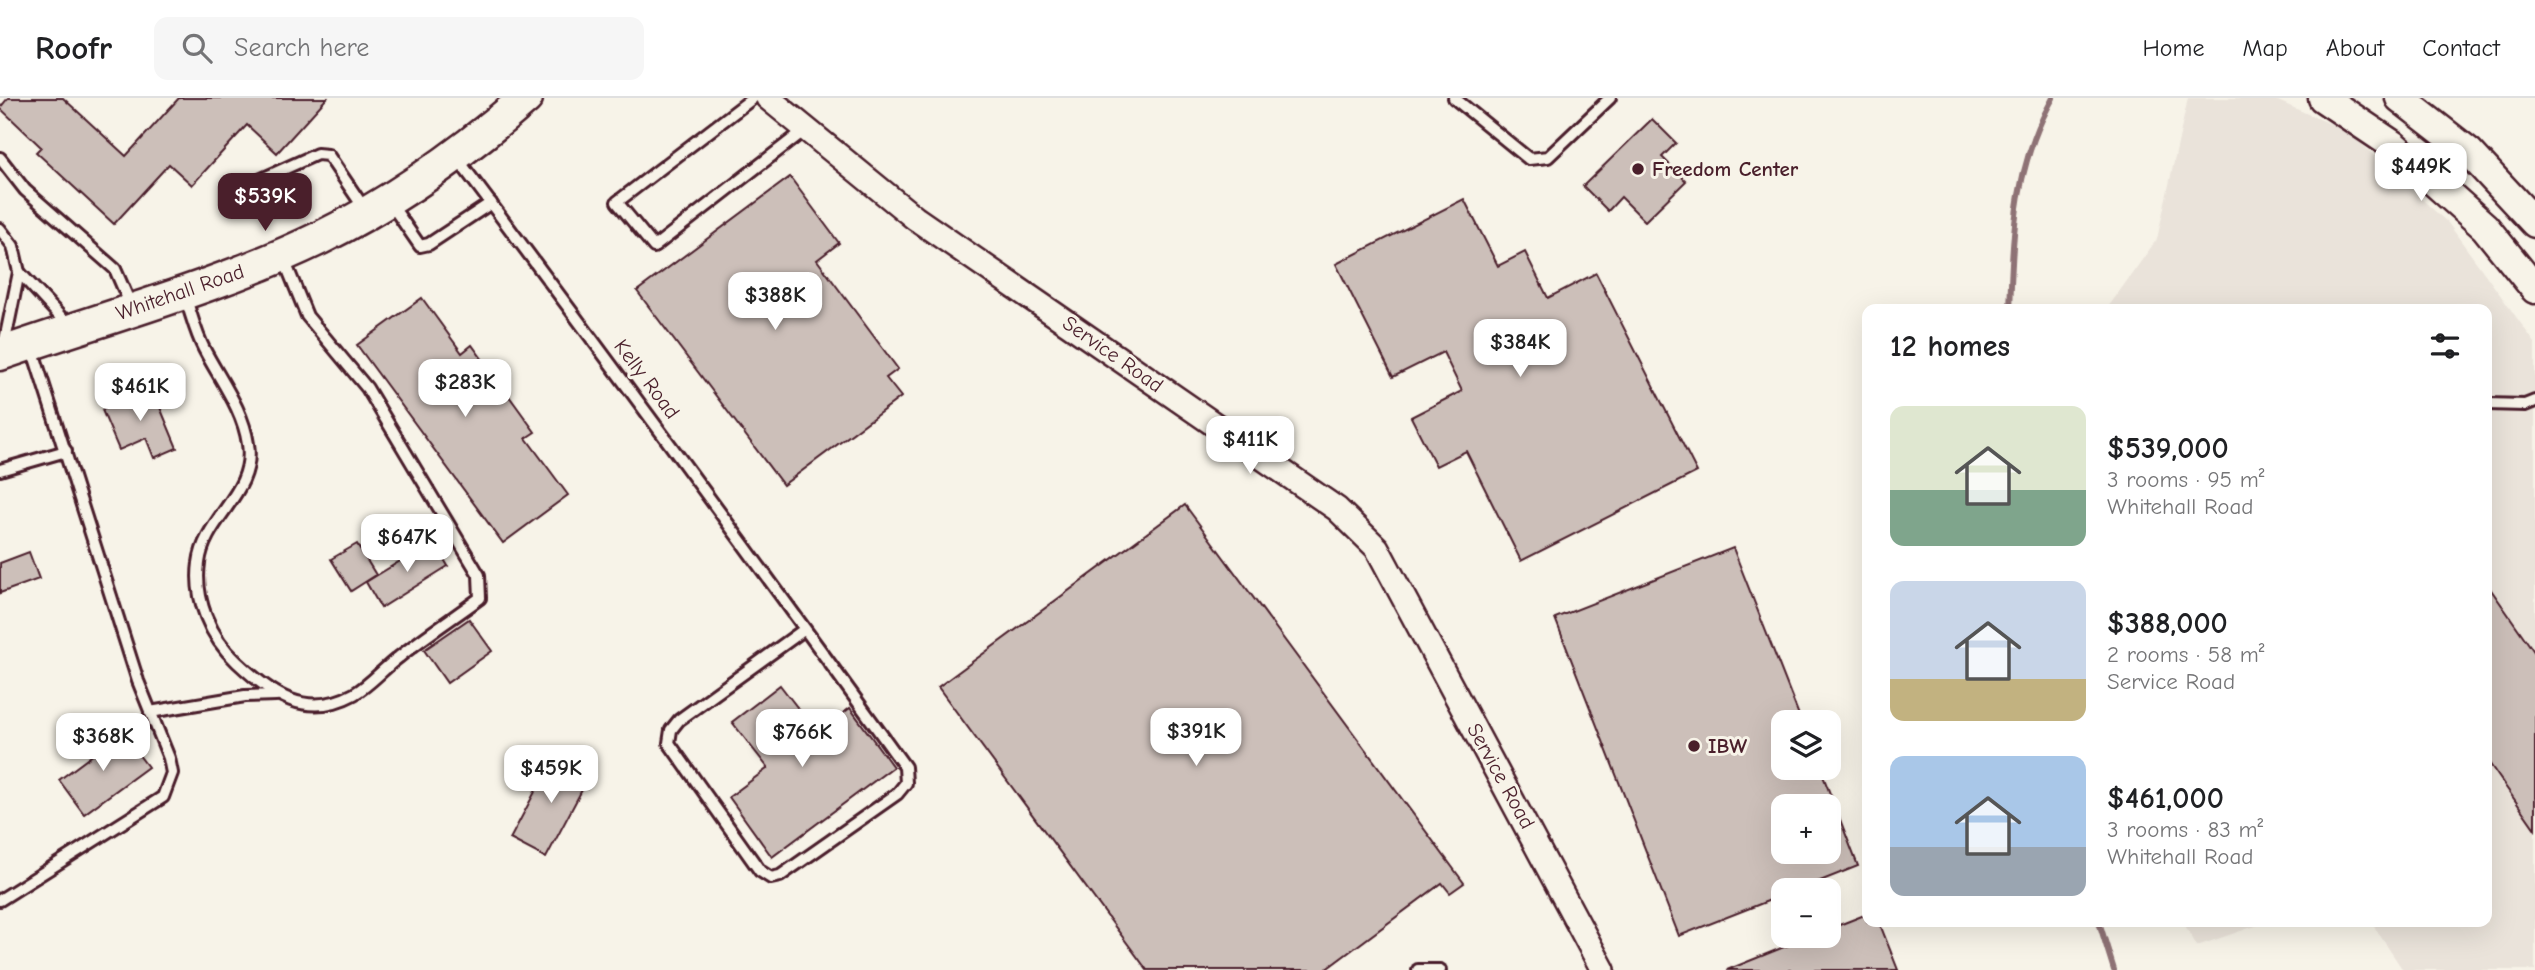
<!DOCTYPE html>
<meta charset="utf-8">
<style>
:root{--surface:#fff;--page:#f6f6f6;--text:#202124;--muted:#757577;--line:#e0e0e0;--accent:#4a1f2b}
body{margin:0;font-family:"Comic Neue",sans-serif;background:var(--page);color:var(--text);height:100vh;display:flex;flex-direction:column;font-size:26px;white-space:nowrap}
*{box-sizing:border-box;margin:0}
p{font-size:23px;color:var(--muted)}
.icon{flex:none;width:38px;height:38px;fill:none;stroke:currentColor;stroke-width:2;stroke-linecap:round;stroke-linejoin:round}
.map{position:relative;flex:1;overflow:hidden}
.panel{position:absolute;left:1862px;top:206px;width:630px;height:623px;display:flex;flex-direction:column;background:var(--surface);border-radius:14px;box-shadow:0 7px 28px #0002}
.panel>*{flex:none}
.fabs{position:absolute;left:1771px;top:612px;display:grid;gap:14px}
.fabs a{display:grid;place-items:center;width:70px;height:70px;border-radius:14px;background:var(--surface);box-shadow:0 7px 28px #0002;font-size:35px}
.price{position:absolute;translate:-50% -60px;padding:0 16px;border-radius:14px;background:#fff;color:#222;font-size:23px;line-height:46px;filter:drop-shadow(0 2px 4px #0008)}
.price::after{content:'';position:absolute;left:50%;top:42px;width:21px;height:16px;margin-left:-10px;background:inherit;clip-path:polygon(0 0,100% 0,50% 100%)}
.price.active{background:var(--accent);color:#fff}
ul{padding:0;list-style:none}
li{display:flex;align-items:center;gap:21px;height:175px;padding:0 28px}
li span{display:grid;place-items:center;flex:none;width:196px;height:140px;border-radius:14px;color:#555}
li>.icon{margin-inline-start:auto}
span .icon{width:84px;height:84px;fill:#fffc;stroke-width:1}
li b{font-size:30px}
h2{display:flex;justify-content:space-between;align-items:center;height:84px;padding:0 28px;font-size:30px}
header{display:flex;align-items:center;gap:42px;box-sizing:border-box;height:98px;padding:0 35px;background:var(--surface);border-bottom:2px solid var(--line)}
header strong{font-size:33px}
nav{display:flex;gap:38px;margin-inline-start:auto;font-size:24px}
.search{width:490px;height:63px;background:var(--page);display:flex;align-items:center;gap:18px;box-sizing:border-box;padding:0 24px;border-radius:14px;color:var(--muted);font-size:26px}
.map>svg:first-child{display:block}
.built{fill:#eae3da}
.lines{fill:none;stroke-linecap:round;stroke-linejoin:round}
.stream{stroke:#8e7275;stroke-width:6}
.building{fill:#ccbfb9;stroke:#4a1f2b;stroke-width:2;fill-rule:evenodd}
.service-casing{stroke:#4a1f2b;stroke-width:16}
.minor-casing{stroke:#4a1f2b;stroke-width:28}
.tertiary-casing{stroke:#4a1f2b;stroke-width:33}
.secondary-casing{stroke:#4a1f2b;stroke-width:37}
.service{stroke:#f7f3e8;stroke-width:10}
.minor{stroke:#f7f3e8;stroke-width:23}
.tertiary{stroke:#f7f3e8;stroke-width:28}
.secondary{stroke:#f7f3e8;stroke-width:32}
.poi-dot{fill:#4a1f2b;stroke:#f7f3e8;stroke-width:2.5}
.labels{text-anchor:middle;stroke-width:6;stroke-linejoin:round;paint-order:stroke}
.poi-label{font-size:21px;font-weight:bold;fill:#4a1f2b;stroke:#f7f3e8;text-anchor:start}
.street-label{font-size:21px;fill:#4a1f2b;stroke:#f7f3e8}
</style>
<header>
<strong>Roofr</strong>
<div class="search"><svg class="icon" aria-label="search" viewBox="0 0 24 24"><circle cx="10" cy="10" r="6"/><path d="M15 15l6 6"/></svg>Search here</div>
<nav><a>Home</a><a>Map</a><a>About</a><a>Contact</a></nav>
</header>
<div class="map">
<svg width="2535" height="872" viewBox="0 0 2535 872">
<rect width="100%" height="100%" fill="#f7f3e8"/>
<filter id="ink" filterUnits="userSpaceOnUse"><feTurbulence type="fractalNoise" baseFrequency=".0143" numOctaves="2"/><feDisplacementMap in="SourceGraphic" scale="14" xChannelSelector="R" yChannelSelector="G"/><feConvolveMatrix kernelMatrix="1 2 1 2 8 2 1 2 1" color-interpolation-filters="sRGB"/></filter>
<g filter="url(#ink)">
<g class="built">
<polygon points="2188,0 2271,0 2347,33 2448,125 2535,245 2535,872 2403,872 2371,824 2487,824 2487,212 2106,212 2157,141"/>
<polygon points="2183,824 2267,824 2197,848"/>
</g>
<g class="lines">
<g class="stream">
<path d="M2010,212C2013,135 2014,69 2053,0"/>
<polyline points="2099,824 2114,872"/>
</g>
</g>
<g class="building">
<polygon points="8,0 63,0 126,58 179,0 327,0 277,55 247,27 192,87 169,66 114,126 36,54 41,49 0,10"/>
<polygon points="1652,21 1676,45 1662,59 1686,83 1645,123 1621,99 1608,113 1583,88"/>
<polygon points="790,79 839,145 817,162 898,271 886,280 901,299 783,387 637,193"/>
<polygon points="1464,101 1498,168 1525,154 1548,200 1596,175 1697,374 1521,463 1466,353 1436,368 1411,319 1462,293 1443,254 1393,279 1336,166"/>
<polygon points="422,200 462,255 472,247 535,334 526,340 568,397 503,445 357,247"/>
<polygon points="152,290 177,350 154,360 146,340 119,352 102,312"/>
<polygon points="1185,407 1464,785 1450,795 1442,785 1325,872 1147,872 938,589"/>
<polygon points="433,443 448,468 381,510 366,484"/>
<polygon points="357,446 376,477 351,493 331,461"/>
<path d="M1733,450L1802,625H1783V670H1820L1858,768L1795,793H1783V797L1679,838L1555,520ZM1783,709H1829V754H1783Z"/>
<polygon points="29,454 39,481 0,495 0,465"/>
<polygon points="2487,486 2535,555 2535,731 2487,662"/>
<polygon points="469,521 492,553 447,585 424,552"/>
<polygon points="780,587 817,635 850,610 893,669 772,759 729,699 768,670 732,624"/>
<polygon points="122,635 148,669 84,716 59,682"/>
<polygon points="556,654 592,673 546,760 510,741"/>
<polygon points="1867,816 1867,824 1879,824 1898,872 1727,872 1811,838 1829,838 1829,831"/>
</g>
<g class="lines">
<defs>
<g id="service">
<polyline points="753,0 617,104 654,149 806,31"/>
<polyline points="1454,0 1529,61 1548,59 1610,0"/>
<path d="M456,59C608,261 757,464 905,669L906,685L897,696L780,778L771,780L760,773L669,645L671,632L679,622L805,531"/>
<polyline points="0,60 25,92 115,171 132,210"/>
<polyline points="233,94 317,56 328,57 366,113"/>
<polyline points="391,106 420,148 429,146 491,105"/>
<polyline points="0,131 13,148 19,174"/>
<path d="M184,196C191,214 195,234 204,251C220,282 243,311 248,346C256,395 204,420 199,465C194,501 210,539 237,564C271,596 306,622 354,596C370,587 384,570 399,559C425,538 453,520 480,500L479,477L367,290L307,218L283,159"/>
<polyline points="3,252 19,174 70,229"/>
<polyline points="2487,306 2525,307 2535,303"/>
<polyline points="0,372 66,353"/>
<polyline points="150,614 245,598 276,597"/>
<polyline points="0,802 163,699 172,675 169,660 138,583 31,247"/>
<polyline points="1418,872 1440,872"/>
</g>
<polyline id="minor" points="768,0 915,120 1337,411 1377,450 1603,872"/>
<g id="tertiary">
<polyline points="2323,0 2393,47 2485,129 2535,191"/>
<polyline points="2400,0 2469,54 2535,125"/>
</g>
<path id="secondary" d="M0,256C106,219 219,189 320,140C394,104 464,54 526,0"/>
</defs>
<use href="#service" class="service-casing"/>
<use href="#minor" class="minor-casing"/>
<use href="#tertiary" class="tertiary-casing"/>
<use href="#secondary" class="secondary-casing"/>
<use href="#service" class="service"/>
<use href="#minor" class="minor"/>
<use href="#tertiary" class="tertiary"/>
<use href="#secondary" class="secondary"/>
</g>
</g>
<g class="poi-dot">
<circle cx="1638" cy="71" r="7"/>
<circle cx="1694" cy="648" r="7"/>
</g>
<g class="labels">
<g class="poi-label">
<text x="1652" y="78">Freedom Center</text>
<text x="1708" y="655">IBW</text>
</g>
<g class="street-label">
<text transform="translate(180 194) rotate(-19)" y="7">Whitehall Road</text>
<text transform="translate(1113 256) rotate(35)" y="7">Service Road</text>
<text transform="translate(647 281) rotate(53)" y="7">Kelly Road</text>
<text transform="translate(1501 678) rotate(61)" y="7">Service Road</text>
</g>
</g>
</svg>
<div class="fabs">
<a><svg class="icon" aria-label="layers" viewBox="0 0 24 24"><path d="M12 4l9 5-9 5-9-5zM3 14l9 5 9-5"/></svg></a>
<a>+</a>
<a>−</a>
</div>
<b class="price" style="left:2421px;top:105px">$449K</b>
<b class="price active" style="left:265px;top:135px">$539K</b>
<b class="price" style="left:775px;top:234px">$388K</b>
<b class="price" style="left:1520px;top:281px">$384K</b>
<b class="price" style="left:465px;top:321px">$283K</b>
<b class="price" style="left:140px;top:325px">$461K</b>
<b class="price" style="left:1250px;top:378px">$411K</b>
<b class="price" style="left:407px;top:476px">$647K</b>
<b class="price" style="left:1196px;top:670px">$391K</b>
<b class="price" style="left:802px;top:671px">$766K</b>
<b class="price" style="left:103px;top:675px">$368K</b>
<b class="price" style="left:551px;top:707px">$459K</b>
<section class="panel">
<h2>12 homes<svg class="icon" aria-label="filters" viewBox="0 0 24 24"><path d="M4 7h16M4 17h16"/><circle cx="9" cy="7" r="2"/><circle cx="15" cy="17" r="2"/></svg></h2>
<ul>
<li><span style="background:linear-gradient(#dfe7d0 60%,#7fa58c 0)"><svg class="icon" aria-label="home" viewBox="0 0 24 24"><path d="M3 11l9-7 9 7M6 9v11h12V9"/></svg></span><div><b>$539,000</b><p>3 rooms · 95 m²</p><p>Whitehall Road</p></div></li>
<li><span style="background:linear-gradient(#c9d6e8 70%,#c2b280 0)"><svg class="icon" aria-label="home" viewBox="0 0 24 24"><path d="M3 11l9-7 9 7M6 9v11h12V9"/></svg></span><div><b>$388,000</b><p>2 rooms · 58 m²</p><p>Service Road</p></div></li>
<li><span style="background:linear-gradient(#a9c7e8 65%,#9aa5b1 0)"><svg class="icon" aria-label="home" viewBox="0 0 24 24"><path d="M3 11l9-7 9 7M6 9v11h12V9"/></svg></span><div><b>$461,000</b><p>3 rooms · 83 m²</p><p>Whitehall Road</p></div></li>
</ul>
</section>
</div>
